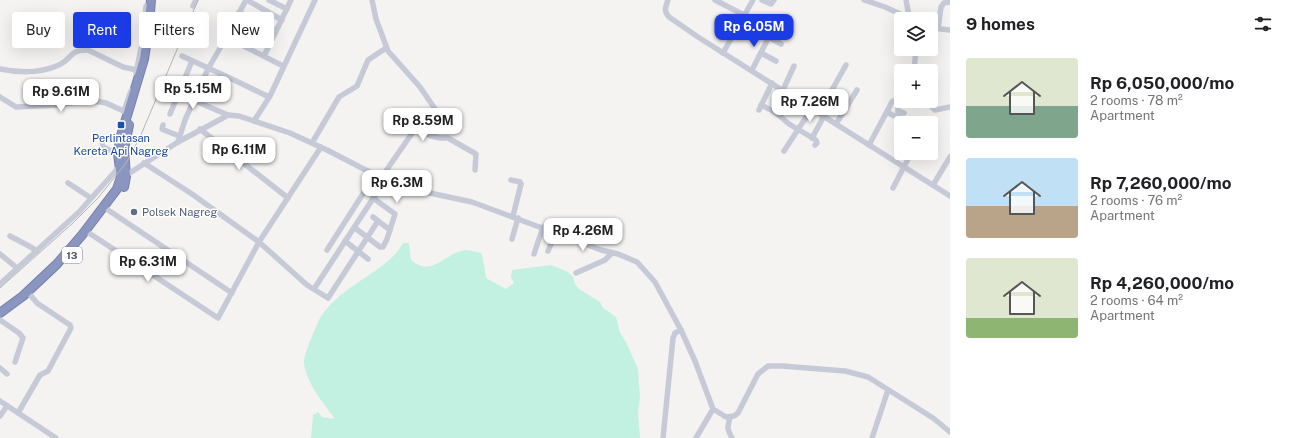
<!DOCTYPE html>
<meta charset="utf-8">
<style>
:root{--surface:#fff;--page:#f6f6f6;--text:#202124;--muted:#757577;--accent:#1b3be5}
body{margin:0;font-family:"Public Sans",sans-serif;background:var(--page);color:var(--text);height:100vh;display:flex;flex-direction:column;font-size:15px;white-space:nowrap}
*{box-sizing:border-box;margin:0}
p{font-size:13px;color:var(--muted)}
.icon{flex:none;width:22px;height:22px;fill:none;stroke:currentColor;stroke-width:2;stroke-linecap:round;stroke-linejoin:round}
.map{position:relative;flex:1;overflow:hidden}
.details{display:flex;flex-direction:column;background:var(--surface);width:340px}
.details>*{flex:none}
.banner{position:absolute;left:12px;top:12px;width:380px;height:36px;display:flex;gap:8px}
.buttons{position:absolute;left:894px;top:12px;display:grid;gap:8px}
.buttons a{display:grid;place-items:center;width:44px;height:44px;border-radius:4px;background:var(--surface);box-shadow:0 4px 16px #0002;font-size:20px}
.price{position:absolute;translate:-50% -34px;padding:0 9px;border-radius:8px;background:#fff;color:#222;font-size:13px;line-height:26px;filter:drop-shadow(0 1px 2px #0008)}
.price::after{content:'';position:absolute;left:50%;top:24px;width:12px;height:9px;margin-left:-6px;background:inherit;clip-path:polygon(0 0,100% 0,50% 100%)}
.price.selected{background:var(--accent);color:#fff}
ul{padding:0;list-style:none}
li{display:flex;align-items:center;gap:12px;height:100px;padding:0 16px}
li span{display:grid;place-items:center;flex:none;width:112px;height:80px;border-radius:4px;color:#555}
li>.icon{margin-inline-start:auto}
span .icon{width:48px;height:48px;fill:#fffc;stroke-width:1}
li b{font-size:17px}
h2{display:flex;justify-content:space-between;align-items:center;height:48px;padding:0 16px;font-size:17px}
.chip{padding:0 14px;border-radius:4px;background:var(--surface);box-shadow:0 4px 16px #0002;font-size:14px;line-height:36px}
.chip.selected{background:var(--accent);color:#fff}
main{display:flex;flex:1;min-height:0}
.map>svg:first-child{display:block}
.green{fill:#c2f0e1}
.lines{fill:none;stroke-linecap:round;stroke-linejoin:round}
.highway-casing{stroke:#7680ac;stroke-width:10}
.minor{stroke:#c6cad6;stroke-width:5.5}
.highway{stroke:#8b96c0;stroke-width:8}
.rail{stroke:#b4b5bc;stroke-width:1}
.transit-dot{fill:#1a4fb4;stroke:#fff;stroke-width:1.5}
.service-dot{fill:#5c6f8a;stroke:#fff;stroke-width:1.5}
.labels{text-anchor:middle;stroke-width:3;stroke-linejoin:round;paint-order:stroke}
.shield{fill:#fff;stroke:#808490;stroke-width:1}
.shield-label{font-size:10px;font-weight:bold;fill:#4a4f60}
.transit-label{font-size:11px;fill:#164399;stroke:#fff}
.service-label{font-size:11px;fill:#4e5e75;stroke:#fff;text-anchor:start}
</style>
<main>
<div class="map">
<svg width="950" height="438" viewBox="0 0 950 438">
<rect width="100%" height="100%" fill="#f4f3f2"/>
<path class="green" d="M403,243H409L411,260C432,278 445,253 465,250C471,250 476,252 481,253L483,259L486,278L506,289L514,283L511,277L512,270L551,265L568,272L573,277L575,284L579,289L600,302L603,308L616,317L620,333L626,342L638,369L640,398L638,412L640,438H311L313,415L318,412L322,417L335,419C324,404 304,380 304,361C305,352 315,329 319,320C331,299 353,286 372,273C385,264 396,256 403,243Z"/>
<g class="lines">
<defs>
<g id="highway">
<polyline points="124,187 126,176 124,149 129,125"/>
<polyline points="0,313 23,296 57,264 82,235 117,189 121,177 118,154 120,139 144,59 148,33 151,0"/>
</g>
</defs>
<use href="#highway" class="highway-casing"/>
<g class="minor">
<polyline points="247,0 282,20"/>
<polyline points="269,0 287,9"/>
<polyline points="372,0 376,19 388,51 420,87 446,125"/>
<path d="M668,0C666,6 663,11 669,17L698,37L950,196"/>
<polyline points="715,0 744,15"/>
<polyline points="762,0 771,4 774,0"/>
<polyline points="864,0 885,7 911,19"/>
<polyline points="906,0 908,11 912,19"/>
<polyline points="193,6 196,0"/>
<polyline points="239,12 276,31"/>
<polyline points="233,25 271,44"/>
<polyline points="931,28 950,30"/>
<polyline points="938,28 941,7 944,3 950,2"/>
<polyline points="226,37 283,66"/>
<polyline points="769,37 781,44"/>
<polyline points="723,53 753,0"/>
<polyline points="761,53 776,61"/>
<polyline points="182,56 232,79 269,97"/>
<polyline points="264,56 291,0"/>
<path d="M0,69C19,73 41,73 59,65C72,59 70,49 88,50L123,67L137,70"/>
<polyline points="752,70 771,33"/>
<polyline points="914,71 916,49"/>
<polyline points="136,73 143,39 146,6"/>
<polyline points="165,88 228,115"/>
<polyline points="783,90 794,66"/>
<polyline points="0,97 16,107 55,105 85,101 101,102 106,103 128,113"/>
<polyline points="926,101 935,110 950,107"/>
<polyline points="761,105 775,112 789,124 816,140 817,143 815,145"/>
<polyline points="759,110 772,83"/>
<polyline points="124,111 131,91"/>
<polyline points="775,112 787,93"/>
<polyline points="887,112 898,118 901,112 904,113"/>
<polyline points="819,113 846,65"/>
<polyline points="170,114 192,61"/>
<polyline points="898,116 898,101"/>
<polyline points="254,121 270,96 315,0"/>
<polyline points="836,124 857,90"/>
<polyline points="163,125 162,129 164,130 179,136"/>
<polyline points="200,129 288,198"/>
<polyline points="812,138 824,116"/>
<polyline points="102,141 103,147 118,154"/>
<polyline points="178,142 185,120 208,69 223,43 246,0"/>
<polyline points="312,143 339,97 357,86 368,60 386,48"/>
<polyline points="869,145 892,102 893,101 898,101 901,94"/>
<polyline points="931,146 932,147"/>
<polyline points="321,147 259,242 307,285 328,298 378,221 390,230"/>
<polyline points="784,151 812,108"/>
<polyline points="125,176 178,142 221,119 228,115 239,116 290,133 327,150 385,180 406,188 472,202 601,250 618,254 637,262 655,282 681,330 695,361 713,409 726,417 734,416 738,413 758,374 768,366 782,366 845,371 868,377 933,418 950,432"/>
<polyline points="381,178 415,129 419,129 431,136 440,138 448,138 476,154 475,170"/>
<polyline points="511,180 520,182 521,184 513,216"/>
<polyline points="68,183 91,198"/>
<polyline points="933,185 950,157"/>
<polyline points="382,186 398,195 399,194 402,186"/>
<polyline points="893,188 911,153"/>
<polyline points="108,210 232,293"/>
<polyline points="373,217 378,221"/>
<polyline points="355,228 380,247 383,247 387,239 395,214 373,198"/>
<polyline points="89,233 218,318 259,242 192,194 144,163"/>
<path d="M10,236C19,241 28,245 37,251"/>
<polyline points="512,239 518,218"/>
<polyline points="345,241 368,259"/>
<polyline points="327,250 375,175"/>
<polyline points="548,251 556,232"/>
<polyline points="0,254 17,268"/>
<polyline points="534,254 543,227"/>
<polyline points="576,273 605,260 612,253"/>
<polyline points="0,284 79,212 120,166"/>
<polyline points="314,289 385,180"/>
<polyline points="0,320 19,333 23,338 15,362"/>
<polyline points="0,368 7,374"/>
<polyline points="0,401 56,438"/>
<polyline points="18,413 40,375 48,371 71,328 70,325 37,303 27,291"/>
<polyline points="0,416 7,406"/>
<path d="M730,418C727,428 727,428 732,438"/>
<polyline points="663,438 673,338 675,333 681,330"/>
<polyline points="696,438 713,409"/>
<polyline points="872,438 888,390"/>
</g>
<use href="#highway" class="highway"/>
<polyline class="rail" points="0,288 73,223 98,198 126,163 140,137 198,0"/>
</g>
<rect class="transit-dot" x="117" y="121" width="8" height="8" rx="2"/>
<circle class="service-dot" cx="134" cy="212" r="4"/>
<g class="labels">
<rect class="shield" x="62" y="247" width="20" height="16" rx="3"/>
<g class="shield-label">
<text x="72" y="259">13</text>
</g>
<g class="transit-label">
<text x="121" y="142">Perlintasan<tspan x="121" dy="13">Kereta Api Nagreg</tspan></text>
</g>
<g class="service-label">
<text x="142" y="216">Polsek Nagreg</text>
</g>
</g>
</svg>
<div class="buttons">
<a><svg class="icon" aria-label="layers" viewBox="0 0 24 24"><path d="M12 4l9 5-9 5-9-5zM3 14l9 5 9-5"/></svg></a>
<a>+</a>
<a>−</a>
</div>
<b class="price selected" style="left:754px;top:48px">Rp 6.05M</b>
<b class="price" style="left:193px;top:110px">Rp 5.15M</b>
<b class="price" style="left:61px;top:113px">Rp 9.61M</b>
<b class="price" style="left:810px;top:123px">Rp 7.26M</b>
<b class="price" style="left:423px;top:142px">Rp 8.59M</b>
<b class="price" style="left:239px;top:171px">Rp 6.11M</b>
<b class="price" style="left:397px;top:204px">Rp 6.3M</b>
<b class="price" style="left:583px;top:252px">Rp 4.26M</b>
<b class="price" style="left:148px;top:283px">Rp 6.31M</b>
<div class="banner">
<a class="chip">Buy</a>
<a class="chip selected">Rent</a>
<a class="chip">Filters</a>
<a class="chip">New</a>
</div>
</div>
<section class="details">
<h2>9 homes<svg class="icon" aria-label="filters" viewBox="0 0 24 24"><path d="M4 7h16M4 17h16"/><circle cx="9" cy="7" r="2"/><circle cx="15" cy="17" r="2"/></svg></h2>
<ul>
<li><span style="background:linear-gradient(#dfe7d0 60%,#7fa58c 0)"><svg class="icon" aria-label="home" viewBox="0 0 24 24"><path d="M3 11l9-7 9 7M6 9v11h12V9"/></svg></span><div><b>Rp 6,050,000/mo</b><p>2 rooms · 78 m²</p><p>Apartment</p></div></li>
<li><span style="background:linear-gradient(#bfe0f5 60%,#b9a48a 0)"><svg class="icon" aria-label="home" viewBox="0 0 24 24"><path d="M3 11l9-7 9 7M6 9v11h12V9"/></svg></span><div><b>Rp 7,260,000/mo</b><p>2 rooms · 76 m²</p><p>Apartment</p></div></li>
<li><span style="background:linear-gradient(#dfe7d0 75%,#8fb573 0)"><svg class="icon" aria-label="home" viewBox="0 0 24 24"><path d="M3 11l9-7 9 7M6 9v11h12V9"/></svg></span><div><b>Rp 4,260,000/mo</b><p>2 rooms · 64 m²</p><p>Apartment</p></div></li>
</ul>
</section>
</main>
